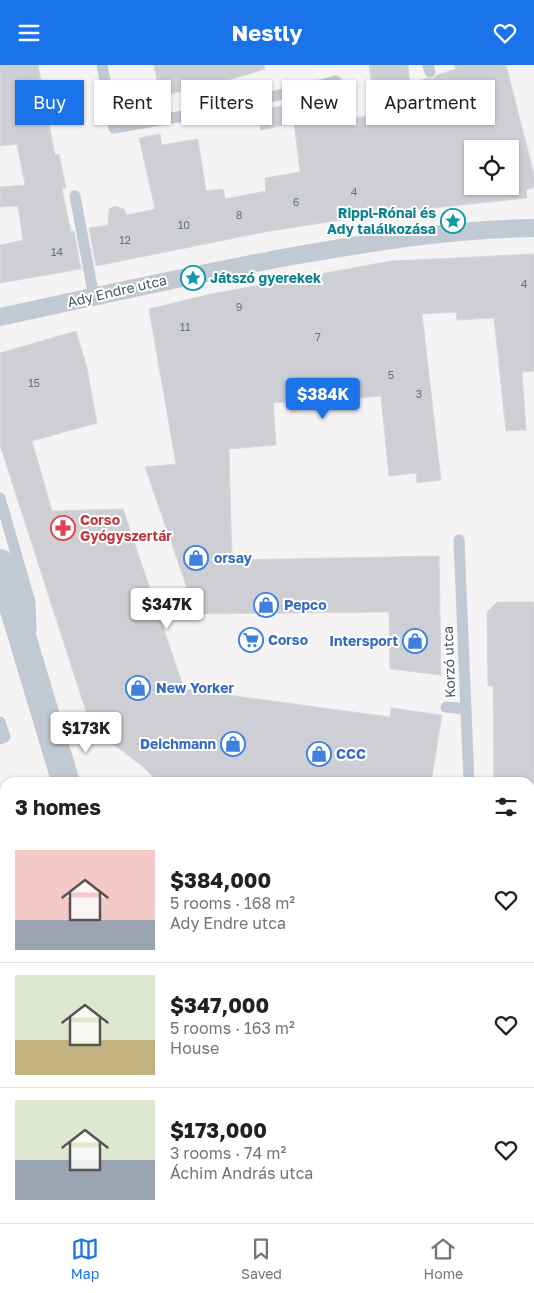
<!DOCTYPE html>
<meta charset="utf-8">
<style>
:root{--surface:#fff;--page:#f2f2f2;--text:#202124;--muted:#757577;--line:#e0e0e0;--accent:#1a73e8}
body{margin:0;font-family:"Golos Text",sans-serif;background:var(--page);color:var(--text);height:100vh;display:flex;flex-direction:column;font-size:19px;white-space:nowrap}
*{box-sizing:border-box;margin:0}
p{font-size:16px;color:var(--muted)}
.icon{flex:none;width:28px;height:28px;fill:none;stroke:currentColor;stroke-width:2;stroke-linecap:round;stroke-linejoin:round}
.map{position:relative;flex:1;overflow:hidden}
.drawer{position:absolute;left:0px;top:712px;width:535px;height:446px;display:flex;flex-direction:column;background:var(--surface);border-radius:15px 15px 0 0;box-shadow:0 1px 4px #0004}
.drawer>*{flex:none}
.hud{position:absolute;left:15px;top:15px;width:505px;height:45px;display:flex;gap:10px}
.buttons{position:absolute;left:464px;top:75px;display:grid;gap:10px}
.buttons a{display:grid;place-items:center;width:55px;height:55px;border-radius:0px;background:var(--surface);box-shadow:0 1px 4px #0004;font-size:25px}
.price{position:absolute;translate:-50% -42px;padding:0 11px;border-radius:5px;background:#fff;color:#222;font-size:16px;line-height:32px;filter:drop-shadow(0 1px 2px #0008)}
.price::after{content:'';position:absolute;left:50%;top:30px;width:15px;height:11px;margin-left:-8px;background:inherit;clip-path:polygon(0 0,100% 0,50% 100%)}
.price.active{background:var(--accent);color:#fff}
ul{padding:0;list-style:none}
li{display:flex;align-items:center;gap:15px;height:125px;padding:0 15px}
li+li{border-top:1px solid var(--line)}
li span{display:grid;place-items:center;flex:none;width:140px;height:100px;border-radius:0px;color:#555}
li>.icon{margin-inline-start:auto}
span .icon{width:60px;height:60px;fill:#fffc;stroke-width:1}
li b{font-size:21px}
h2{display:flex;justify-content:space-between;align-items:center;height:60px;padding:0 15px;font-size:21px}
.pill{padding:0 18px;border-radius:0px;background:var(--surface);box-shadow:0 1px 4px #0004;font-size:18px;line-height:45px}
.pill.active{background:var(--accent);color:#fff}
header{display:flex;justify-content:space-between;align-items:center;height:65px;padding:0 15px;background:var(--accent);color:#fff;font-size:22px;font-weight:700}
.dock{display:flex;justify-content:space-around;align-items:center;height:70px;border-top:1px solid var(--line);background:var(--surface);font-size:14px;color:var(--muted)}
.dock a{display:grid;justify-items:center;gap:2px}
.dock .active{color:var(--accent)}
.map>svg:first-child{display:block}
.building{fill:#cdcfd5;stroke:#d7d9de;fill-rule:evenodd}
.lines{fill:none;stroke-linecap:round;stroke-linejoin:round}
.service{stroke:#c1cad2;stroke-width:11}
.pedestrian{stroke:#c1cad2;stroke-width:18}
.tertiary{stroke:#c1cad2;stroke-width:28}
.primary{stroke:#b3c2d1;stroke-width:28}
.rail{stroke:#b5b8bd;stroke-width:4}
.labels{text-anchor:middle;stroke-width:4;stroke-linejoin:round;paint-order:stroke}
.number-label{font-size:11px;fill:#6b747e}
.culture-label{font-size:14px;font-weight:bold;fill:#0d838f;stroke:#fff;text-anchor:end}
.street-label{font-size:14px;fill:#4a5661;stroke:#fff}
.health-label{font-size:14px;font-weight:bold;fill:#be3a42;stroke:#fff;text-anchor:start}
.shop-label{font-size:14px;font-weight:bold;fill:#366cbe;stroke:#fff;text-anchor:start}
</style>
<header><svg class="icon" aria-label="menu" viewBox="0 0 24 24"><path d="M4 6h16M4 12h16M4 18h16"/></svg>Nestly<svg class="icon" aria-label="heart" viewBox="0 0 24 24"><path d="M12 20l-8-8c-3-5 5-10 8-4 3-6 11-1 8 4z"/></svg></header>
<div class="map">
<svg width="534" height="1158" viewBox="0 0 534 1158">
<rect width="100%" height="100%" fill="#f5f3f3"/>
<g class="building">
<polygon points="0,0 38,0 55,90 59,89 66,123 62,124 71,167 74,166 81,204 0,218 0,180 23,175 18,141 0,142 0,122 25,120 17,79 0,81"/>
<polygon points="154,0 264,0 265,4 212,20 160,31"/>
<path d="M369,0H408L410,19L427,13L433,14L437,10L456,4L454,0H506L534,109V122L526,125L527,133L387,148L270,166L96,201L89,163L108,160L109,144L115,141L124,144L127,150L155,144L139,73L160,69L162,80L198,74L206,126L223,124L225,134L266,126L265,113L300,107L294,58L261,65L256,46L327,32L330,56L376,50ZM472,84H510V121H472Z"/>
<polygon points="534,189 534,306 522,307 526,365 506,366 494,253 457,255 456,247 422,249 441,415 417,418 416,408 389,411 381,331 312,337 312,335 273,338 276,380 229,384 232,495 439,491 441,610 390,604 389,547 196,549 145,402 176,399 149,244 211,229 391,196"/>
<polygon points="76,266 87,303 97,358 32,376 52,446 123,444 184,624 390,652 391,643 442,650 431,718 160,718 142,701 91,662 0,380 0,288"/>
<polygon points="497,537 534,537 534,718 494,718 493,621 488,621 487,547"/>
</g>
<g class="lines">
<g class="service">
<polyline points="102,0 114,63 218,45 336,16 340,31"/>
<polyline points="428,0 430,7"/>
<polyline points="75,131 94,232"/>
<polyline points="0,433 30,537 31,565"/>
<polyline points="459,475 469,718"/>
<polyline points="446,642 466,644"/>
<polyline points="0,657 5,672 0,674"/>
<polyline points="530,775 534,775"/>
</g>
<path class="pedestrian" d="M0,252C98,231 195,209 293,191C374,177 452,164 534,163"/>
<g class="tertiary">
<polyline points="0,498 66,718"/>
<polyline points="0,770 5,768"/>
<polyline points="530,862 534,862"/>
<polyline points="530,894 534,895"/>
<polyline points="0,1000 5,1003"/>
<polyline points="343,1154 360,1158"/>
</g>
<polyline class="primary" points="153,1158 154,1154"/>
<g class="rail">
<polyline points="0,867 5,867"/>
<polyline points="0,884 5,884"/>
<polyline points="530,976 534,977"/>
<polyline points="530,992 534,993"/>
</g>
</g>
<defs>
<symbol id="sight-ring" viewBox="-11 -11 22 22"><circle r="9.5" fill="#fff" stroke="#0f9aa8" stroke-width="1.5"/><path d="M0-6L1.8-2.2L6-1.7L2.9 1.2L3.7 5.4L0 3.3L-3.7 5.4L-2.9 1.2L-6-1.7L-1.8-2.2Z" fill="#0f9aa8"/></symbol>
<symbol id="pharmacy-ring" viewBox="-11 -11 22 22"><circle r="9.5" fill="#fff" stroke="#e0444e" stroke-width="1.5"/><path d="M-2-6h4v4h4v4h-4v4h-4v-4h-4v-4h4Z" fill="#e0444e"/></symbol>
<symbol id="shop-ring" viewBox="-11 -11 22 22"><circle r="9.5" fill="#fff" stroke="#3f7fe0" stroke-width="1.5"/><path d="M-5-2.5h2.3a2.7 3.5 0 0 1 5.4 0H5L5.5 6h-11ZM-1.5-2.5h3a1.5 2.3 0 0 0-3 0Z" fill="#3f7fe0"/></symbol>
<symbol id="supermarket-ring" viewBox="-11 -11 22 22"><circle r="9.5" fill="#fff" stroke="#3f7fe0" stroke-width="1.5"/><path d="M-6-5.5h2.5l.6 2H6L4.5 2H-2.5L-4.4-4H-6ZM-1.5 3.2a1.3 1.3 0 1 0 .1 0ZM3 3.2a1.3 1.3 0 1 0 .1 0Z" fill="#3f7fe0"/></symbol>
</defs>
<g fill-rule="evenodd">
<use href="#sight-ring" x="439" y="142" width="28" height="28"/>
<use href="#sight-ring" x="179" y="199" width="28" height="28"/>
<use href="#pharmacy-ring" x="49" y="449" width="28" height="28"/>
<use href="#shop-ring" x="182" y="479" width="28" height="28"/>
<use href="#shop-ring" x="252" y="526" width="28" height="28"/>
<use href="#supermarket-ring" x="237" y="561" width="28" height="28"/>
<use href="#shop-ring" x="401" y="562" width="28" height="28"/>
<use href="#shop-ring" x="124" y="609" width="28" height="28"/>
<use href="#shop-ring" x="219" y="665" width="28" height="28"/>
<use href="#shop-ring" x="305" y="675" width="28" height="28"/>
</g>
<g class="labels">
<g class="number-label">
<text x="354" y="131">4</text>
<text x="296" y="141">6</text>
<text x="239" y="154">8</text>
<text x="184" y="164">10</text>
<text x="125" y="179">12</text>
<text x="57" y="191">14</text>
<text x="524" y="223">4</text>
<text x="239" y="246">9</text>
<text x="185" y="266">11</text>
<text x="318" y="276">7</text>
<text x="391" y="314">5</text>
<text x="34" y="322">15</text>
<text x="419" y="333">3</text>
</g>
<g class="culture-label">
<text x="436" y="153">Rippl-Rónai és<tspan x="436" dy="16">Ady találkozása</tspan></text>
<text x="210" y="218" text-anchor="start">Játszó gyerekek</text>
</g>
<g class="street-label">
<text transform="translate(117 226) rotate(-13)" y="5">Ady Endre utca</text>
<text transform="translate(449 597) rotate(-92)" y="5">Korzó utca</text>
</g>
<g class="health-label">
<text x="80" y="460">Corso<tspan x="80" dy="16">Gyógyszertár</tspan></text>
</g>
<g class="shop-label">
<text x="214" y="498">orsay</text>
<text x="284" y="545">Pepco</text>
<text x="268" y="580">Corso</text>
<text x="398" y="581" text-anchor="end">Intersport</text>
<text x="156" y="628">New Yorker</text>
<text x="216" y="684" text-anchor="end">Deichmann</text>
<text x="336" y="694">CCC</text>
</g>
</g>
</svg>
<div class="buttons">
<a><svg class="icon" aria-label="locate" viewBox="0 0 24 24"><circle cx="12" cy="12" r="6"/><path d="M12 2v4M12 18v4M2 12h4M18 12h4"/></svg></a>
</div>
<b class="price active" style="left:323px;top:355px">$384K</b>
<b class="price" style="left:167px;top:565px">$347K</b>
<b class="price" style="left:86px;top:689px">$173K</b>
<div class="hud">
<a class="pill active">Buy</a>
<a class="pill">Rent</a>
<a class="pill">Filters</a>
<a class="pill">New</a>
<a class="pill">Apartment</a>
</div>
<section class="drawer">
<h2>3 homes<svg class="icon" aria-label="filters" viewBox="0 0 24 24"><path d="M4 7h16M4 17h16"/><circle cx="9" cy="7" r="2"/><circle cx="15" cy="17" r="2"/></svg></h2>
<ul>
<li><span style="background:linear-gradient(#f6c9c9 70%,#9aa5b1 0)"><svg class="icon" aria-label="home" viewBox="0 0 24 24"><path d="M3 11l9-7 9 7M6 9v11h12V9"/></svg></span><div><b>$384,000</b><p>5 rooms · 168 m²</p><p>Ady Endre utca</p></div><svg class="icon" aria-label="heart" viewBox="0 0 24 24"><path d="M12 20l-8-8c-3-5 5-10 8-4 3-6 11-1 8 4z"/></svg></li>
<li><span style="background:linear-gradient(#dfe7d0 65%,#c2b280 0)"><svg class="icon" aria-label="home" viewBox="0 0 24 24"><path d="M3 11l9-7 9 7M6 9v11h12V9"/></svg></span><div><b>$347,000</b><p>5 rooms · 163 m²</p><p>House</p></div><svg class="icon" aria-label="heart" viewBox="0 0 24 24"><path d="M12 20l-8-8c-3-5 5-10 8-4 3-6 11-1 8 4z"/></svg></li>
<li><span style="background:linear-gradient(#dfe7d0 60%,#9aa5b1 0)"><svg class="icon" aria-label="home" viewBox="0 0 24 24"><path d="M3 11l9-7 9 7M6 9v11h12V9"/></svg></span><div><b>$173,000</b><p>3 rooms · 74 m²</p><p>Áchim András utca</p></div><svg class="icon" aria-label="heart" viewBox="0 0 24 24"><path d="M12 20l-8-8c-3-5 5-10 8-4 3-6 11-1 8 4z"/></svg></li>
</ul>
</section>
</div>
<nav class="dock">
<a class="active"><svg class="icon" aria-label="map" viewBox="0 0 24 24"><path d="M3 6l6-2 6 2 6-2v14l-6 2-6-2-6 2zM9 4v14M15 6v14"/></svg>Map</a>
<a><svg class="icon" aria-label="saved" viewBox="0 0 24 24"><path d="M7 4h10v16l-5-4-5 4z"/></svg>Saved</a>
<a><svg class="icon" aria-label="home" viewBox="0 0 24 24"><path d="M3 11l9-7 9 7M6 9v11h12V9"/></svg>Home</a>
</nav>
